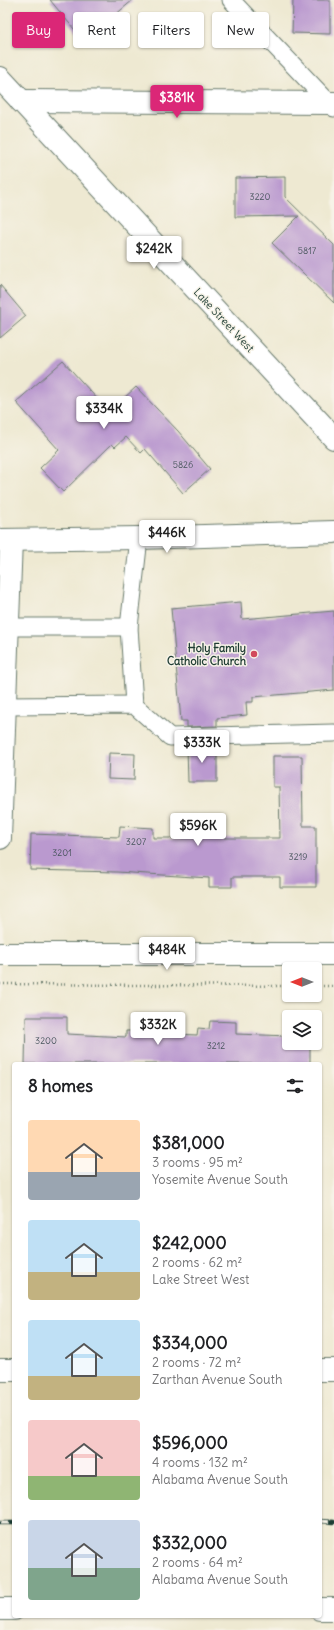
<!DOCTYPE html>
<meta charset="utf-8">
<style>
:root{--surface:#fff;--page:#f2f2f2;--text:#202124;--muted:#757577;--accent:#db2777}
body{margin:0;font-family:Delius,sans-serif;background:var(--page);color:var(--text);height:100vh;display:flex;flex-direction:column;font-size:15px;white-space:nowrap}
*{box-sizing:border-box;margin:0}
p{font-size:13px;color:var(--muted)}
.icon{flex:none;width:22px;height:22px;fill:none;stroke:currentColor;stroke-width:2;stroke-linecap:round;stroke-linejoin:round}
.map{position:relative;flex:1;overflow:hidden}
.side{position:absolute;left:12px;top:1062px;width:310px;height:556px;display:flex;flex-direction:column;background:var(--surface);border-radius:4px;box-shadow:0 1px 3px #0004}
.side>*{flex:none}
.hud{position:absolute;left:12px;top:12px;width:310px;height:36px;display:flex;gap:8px}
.needle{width:26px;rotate:270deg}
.controls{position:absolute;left:282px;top:962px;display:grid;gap:8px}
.controls a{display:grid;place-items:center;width:40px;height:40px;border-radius:4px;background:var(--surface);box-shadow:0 1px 3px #0004;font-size:20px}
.price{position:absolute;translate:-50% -34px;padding:0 9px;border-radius:4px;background:#fff;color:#222;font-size:13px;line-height:26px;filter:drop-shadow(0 1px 2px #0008)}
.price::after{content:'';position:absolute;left:50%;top:24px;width:12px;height:9px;margin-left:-6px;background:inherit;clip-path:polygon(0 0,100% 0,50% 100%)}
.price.selected{background:var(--accent);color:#fff}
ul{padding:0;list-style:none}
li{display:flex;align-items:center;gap:12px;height:100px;padding:0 16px}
li span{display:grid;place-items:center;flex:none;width:112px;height:80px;border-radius:4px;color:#555}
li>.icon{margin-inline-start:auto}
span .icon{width:48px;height:48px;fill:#fffc;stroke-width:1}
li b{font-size:17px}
h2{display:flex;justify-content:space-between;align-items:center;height:48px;padding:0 16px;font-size:17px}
.chip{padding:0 14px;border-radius:4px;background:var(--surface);box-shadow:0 1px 3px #0004;font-size:14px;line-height:36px}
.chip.selected{background:var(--accent);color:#fff}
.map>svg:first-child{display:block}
.building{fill:#ba99cf}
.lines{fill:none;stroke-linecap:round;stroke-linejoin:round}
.lane-casing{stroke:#67796b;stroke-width:19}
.street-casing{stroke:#67796b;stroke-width:24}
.secondary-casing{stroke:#67796b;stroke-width:24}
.path{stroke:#67796b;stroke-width:2.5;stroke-dasharray:1 3;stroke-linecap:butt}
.lane{stroke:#fff;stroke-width:17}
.street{stroke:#fff;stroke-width:22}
.secondary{stroke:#fff;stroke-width:22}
.rail-casing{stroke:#1f3d34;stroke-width:4.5}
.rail{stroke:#f7f3e8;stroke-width:3;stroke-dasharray:9;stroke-linecap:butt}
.poi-dot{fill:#d1495b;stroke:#f7f3e8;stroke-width:1.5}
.labels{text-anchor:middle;stroke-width:3;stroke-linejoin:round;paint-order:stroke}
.number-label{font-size:9px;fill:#46545b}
.street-label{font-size:11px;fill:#1f3d34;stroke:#f7f3e8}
.poi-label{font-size:11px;font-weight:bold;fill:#1f3d34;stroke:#f7f3e8;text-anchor:end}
</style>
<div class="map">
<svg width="334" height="1630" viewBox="0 0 334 1630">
<rect width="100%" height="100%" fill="#f7f3e8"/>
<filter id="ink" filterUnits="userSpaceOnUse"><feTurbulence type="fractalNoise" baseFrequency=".025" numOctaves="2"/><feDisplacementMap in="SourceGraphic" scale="8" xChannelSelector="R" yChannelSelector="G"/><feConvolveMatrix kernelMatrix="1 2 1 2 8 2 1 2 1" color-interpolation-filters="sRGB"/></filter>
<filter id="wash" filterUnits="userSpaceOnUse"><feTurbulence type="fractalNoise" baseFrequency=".012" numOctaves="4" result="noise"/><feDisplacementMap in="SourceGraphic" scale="16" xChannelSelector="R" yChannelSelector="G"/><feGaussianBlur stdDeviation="0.9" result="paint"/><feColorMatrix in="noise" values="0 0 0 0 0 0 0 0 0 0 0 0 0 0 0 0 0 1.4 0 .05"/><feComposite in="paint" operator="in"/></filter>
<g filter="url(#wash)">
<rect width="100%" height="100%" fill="#eee9d2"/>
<g id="blocks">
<g class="building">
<polygon points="50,0 133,0 84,41"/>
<polygon points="293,0 330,0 330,34 292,33"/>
<polygon points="285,177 285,197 334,245 334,303 272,243 299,216 235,217 235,178"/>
<polygon points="0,285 26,316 0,338"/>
<polygon points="63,361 109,412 136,387 178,431 210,469 183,493 145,449 141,453 126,437 115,447 112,444 63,492 40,468 59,450 16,402"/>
<polygon points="241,602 242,619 334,611 334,690 253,697 253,702 246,702 247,715 217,718 217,726 187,727 187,721 181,721 171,608"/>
<polygon points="217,746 217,782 188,782 187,747"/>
<polygon points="109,753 135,754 134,780 108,779"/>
<polygon points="273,756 302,756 303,826 316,826 316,887 280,887 280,877 232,877 232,887 209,887 209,878 117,872 30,870 31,834 119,837 120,826 153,828 153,838 202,838 202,831 224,831 224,838 280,838 279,787 273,787"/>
<polygon points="26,1017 67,1017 67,1034 126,1037 126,1031 132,1031 132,1026 154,1028 153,1033 197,1035 198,1028 209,1029 210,1021 236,1022 236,1034 289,1036 289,1043 310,1043 310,1064 25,1064"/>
</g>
</g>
</g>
<g filter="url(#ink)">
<use href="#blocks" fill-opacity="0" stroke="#67796b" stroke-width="1"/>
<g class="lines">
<defs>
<g id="lane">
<polyline points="231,0 334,108"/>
<polyline points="8,627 129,627"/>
<polyline points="134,705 129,627 139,538"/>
<polyline points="6,706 134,705 170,737 334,733"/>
</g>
<g id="street">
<polyline points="21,101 334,103"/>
<polyline points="0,540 139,538 334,532"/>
<polyline points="0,838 11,540"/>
<polyline points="0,954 334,954"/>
<polyline points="0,1370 14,1370"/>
<polyline points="320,1370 334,1370"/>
<polyline points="0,1609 14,1609"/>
<polyline points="320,1609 334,1609"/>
</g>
<polyline id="secondary" points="0,78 334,438"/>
</defs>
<use href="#lane" class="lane-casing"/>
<use href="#street" class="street-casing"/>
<use href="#secondary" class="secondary-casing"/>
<g class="path">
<polyline points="0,984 289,986"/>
<polyline points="315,986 334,986"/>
</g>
<use href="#lane" class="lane"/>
<use href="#street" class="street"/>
<use href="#secondary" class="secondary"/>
<defs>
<g id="rail">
<polyline points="320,1521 334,1522"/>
<polyline points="0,1523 14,1523"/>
</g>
</defs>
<use href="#rail" class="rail-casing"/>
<use href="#rail" class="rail"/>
</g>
</g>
<circle class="poi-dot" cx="254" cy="654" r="4"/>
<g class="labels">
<g class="number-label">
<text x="260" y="200">3220</text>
<text x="307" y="254">5817</text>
<text x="183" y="468">5826</text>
<text x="136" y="845">3207</text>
<text x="62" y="856">3201</text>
<text x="298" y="860">3219</text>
<text x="46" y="1044">3200</text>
<text x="216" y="1049">3212</text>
</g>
<g class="street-label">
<text transform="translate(224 320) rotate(47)" y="4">Lake Street West</text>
</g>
<g class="poi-label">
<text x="246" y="652">Holy Family<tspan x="246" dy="13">Catholic Church</tspan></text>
</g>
</g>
</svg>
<div class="controls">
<a><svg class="needle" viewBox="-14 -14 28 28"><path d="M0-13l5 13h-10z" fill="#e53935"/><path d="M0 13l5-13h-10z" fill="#757577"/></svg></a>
<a><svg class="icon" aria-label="layers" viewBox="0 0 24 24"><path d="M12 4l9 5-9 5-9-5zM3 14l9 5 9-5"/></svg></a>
</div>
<b class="price selected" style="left:177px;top:119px">$381K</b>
<b class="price" style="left:154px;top:270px">$242K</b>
<b class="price" style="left:104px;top:430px">$334K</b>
<b class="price" style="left:167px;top:554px">$446K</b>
<b class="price" style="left:202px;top:764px">$333K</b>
<b class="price" style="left:198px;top:847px">$596K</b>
<b class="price" style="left:167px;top:971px">$484K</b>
<b class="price" style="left:158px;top:1046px">$332K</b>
<div class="hud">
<a class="chip selected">Buy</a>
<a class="chip">Rent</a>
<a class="chip">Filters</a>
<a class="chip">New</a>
</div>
<section class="side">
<h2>8 homes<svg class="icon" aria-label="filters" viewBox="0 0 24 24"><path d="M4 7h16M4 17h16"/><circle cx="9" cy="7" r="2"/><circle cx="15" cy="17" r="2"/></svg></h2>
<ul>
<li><span style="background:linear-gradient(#ffd9b3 65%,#9aa5b1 0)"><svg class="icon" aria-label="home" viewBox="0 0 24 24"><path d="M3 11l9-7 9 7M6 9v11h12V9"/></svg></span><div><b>$381,000</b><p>3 rooms · 95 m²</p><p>Yosemite Avenue South</p></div></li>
<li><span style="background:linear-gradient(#bfe0f5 65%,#c2b280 0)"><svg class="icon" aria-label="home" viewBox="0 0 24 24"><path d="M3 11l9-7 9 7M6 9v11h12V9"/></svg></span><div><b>$242,000</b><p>2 rooms · 62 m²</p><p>Lake Street West</p></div></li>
<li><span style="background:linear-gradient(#bfe0f5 70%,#c2b280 0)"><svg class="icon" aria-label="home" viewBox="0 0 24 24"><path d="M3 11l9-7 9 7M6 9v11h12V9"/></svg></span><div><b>$334,000</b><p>2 rooms · 72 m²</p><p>Zarthan Avenue South</p></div></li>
<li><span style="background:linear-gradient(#f6c9c9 70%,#8fb573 0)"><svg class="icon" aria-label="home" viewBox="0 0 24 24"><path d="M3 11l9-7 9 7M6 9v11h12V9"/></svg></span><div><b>$596,000</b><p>4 rooms · 132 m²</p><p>Alabama Avenue South</p></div></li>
<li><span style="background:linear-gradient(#c9d6e8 60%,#7fa58c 0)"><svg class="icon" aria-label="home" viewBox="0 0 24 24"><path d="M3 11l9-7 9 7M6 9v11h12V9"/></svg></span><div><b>$332,000</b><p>2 rooms · 64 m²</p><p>Alabama Avenue South</p></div></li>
</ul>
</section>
</div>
